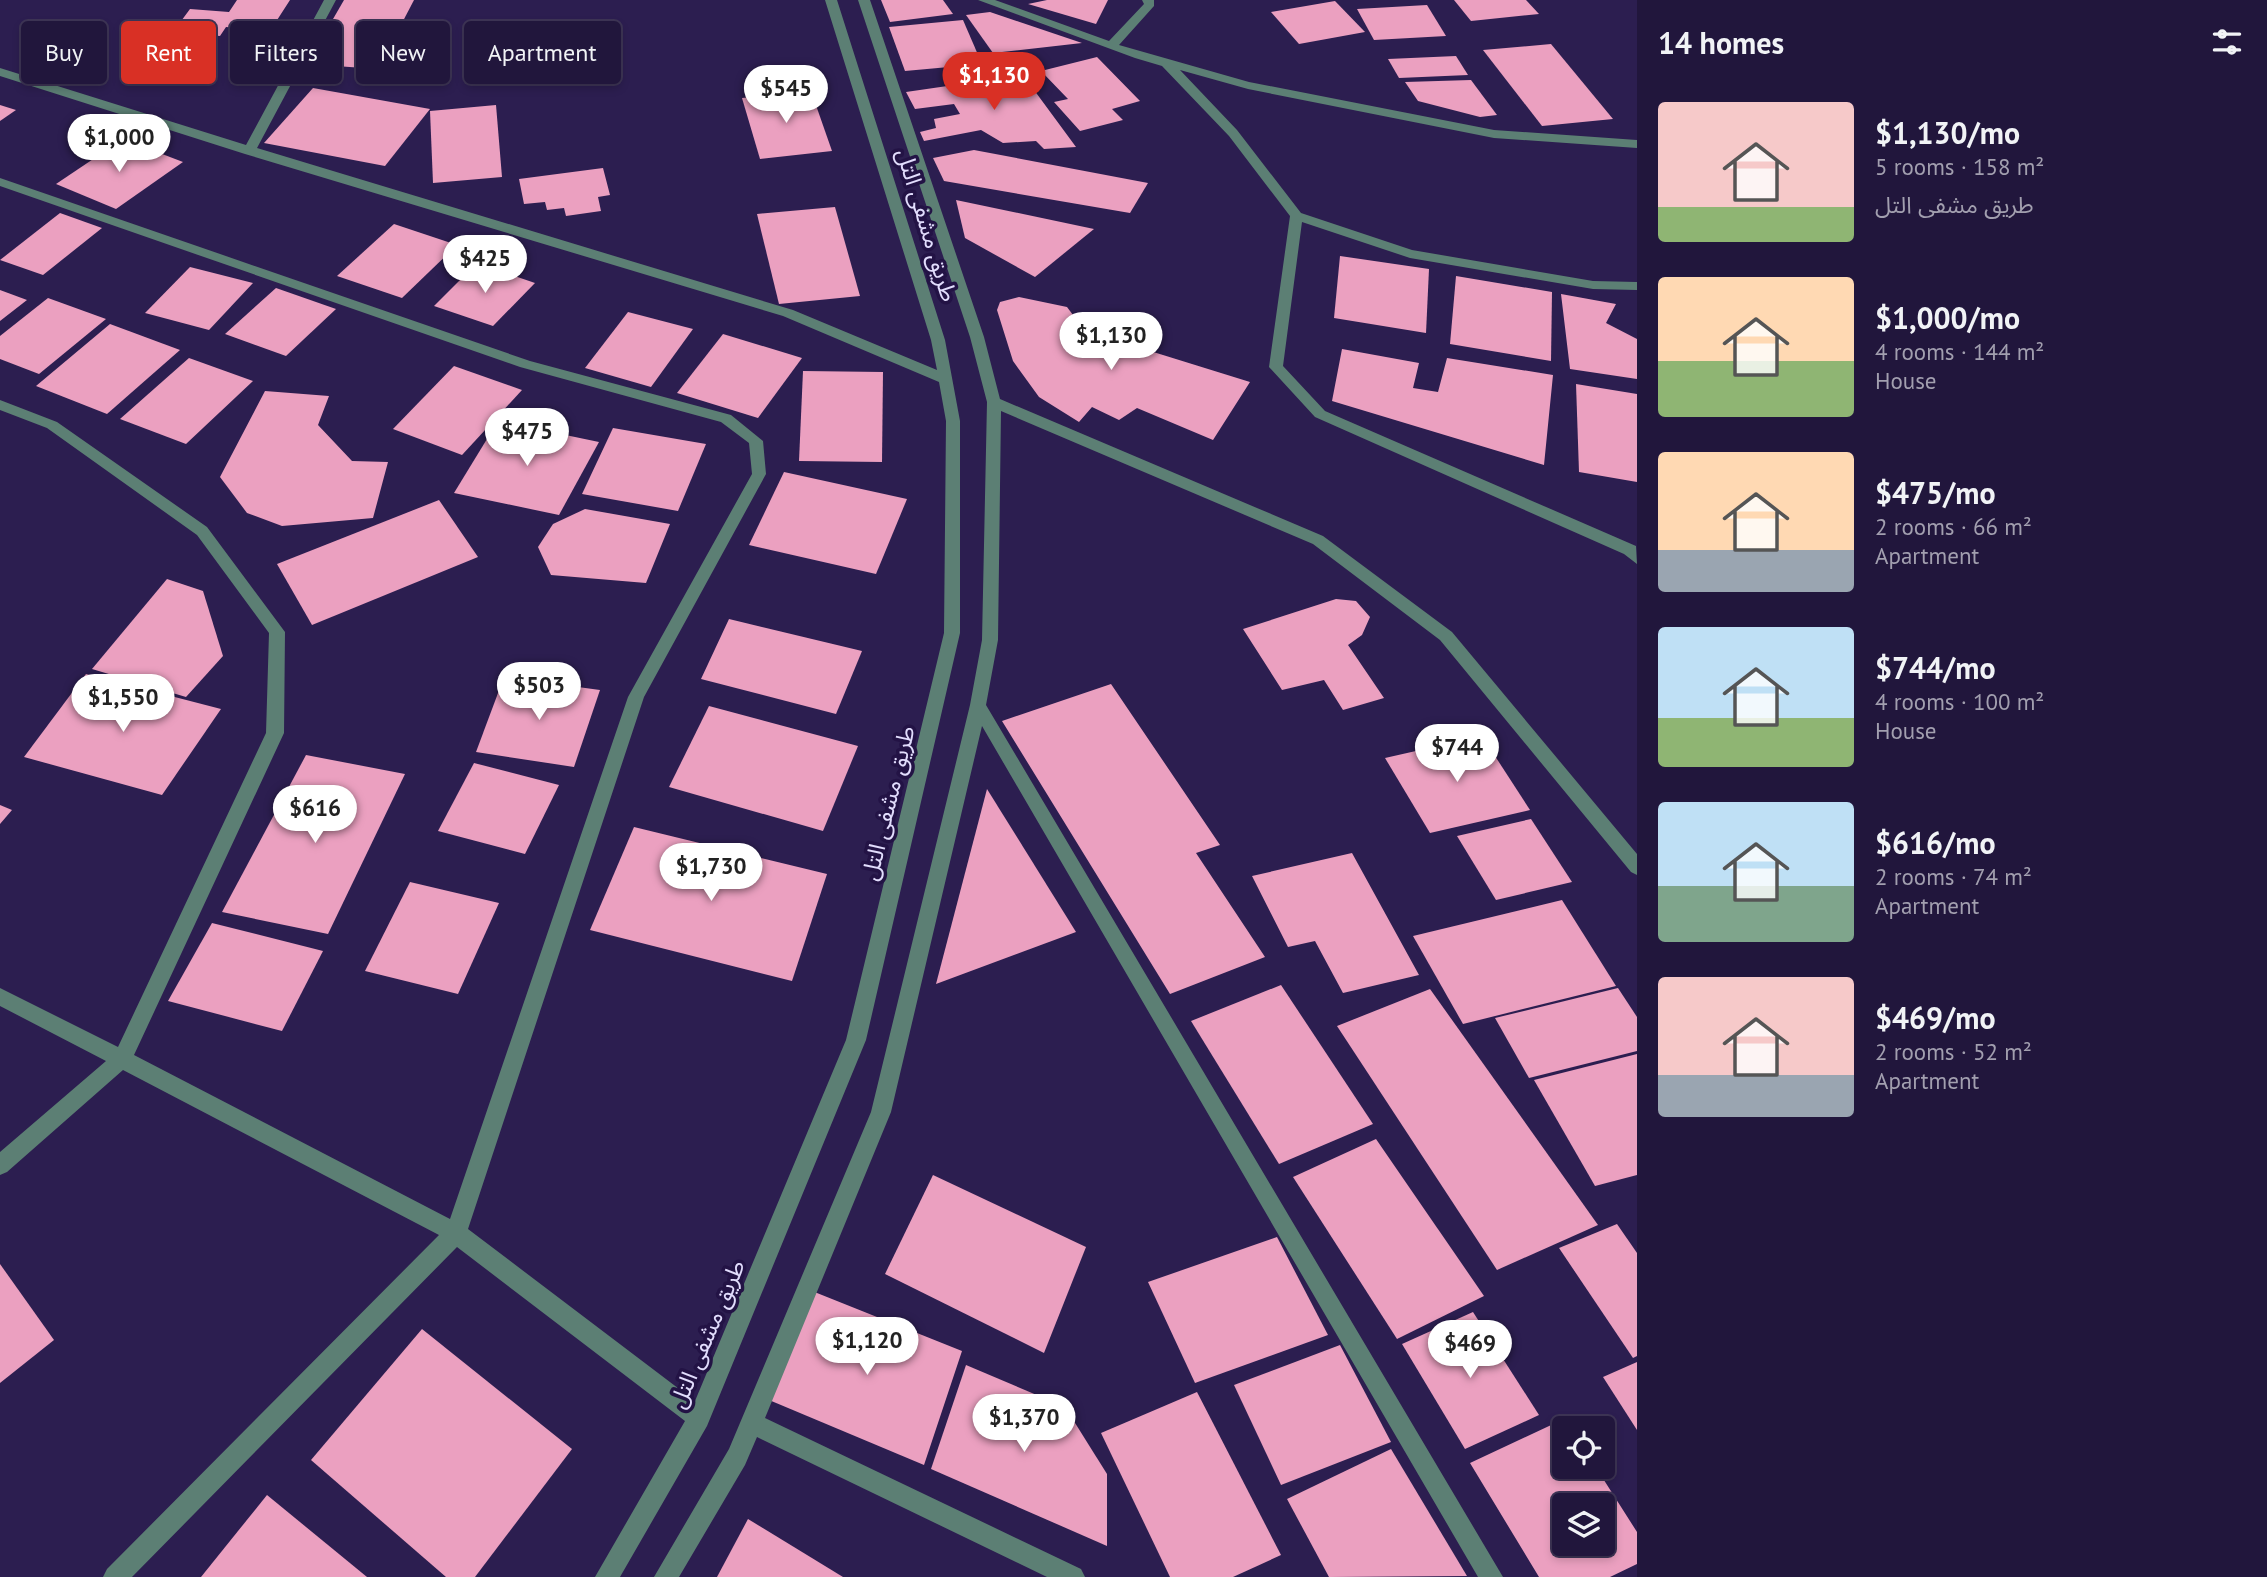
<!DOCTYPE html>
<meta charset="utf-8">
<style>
:root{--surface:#21163c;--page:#291f43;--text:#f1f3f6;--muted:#a29faf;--line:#3e3556;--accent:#d93025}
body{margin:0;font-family:"PT Sans","Noto Sans Arabic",sans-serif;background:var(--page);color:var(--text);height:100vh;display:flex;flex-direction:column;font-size:26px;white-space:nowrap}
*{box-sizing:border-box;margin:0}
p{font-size:23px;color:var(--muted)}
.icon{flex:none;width:38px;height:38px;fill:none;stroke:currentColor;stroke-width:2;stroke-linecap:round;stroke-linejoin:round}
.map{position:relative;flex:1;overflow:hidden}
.side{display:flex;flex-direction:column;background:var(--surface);width:630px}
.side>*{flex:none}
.banner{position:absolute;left:21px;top:21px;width:665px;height:63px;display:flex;gap:14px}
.controls{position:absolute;left:1552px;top:1416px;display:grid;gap:14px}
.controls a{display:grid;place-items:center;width:63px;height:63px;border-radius:7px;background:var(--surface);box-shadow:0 4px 10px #0003,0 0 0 2px var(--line);font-size:35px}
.price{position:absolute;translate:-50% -60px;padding:0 16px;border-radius:24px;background:#fff;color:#222;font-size:23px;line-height:46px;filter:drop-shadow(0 2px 4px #0008)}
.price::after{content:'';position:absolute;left:50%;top:42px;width:21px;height:16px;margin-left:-10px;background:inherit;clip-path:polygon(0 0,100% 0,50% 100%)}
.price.selected{background:var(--accent);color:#fff}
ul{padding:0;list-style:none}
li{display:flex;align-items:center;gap:21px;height:175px;padding:0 21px}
li span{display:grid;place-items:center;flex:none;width:196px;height:140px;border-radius:7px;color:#555}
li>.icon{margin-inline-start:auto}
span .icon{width:84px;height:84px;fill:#fffc;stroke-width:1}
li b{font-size:30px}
h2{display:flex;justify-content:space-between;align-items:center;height:84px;padding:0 21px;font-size:30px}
.pill{padding:0 24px;border-radius:7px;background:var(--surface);box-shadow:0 4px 10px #0003,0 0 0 2px var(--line);font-size:24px;line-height:63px}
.pill.selected{background:var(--accent);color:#fff}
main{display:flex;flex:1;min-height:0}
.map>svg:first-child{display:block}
.building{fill:#eba0c0;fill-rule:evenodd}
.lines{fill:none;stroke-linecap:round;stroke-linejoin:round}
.minor{fill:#5c7f74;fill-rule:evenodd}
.labels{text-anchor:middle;stroke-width:7;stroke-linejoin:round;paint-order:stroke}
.street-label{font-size:23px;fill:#e2ddfd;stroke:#231345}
</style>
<main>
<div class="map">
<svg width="1637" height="1577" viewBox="0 0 1637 1577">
<rect width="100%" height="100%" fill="#2c1e50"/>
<g class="building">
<polygon points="237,0 290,0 270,31 226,27 220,36 173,32 190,9 229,12"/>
<polygon points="344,0 414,0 378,69 307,64"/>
<polygon points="881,0 943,0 953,14 890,22"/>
<polygon points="1047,0 1108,0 1096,24 1028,4"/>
<polygon points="1454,0 1526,0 1539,14 1471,21"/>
<polygon points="1335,1 1365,32 1299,44 1271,12"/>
<polygon points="1427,5 1446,36 1374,40 1357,9"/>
<polygon points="990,12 1082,43 993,53 966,15"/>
<polygon points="963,20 982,64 905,71 889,27"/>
<polygon points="1551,44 1613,119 1542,126 1483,50"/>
<polygon points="1456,56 1468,75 1399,78 1388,59"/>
<polygon points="1097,57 1140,101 1112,109 1123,120 1080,131 1054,102 1068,99 1041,71"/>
<polygon points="1023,75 1076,147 1044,149 1036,141 1003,143 981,130 924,141 920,132 936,128 934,119 960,114 954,104 915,109 906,92"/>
<polygon points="1471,80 1497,115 1480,117 1418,101 1405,82"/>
<polygon points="313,88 430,109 385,166 264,143"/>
<polygon points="811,91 832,151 760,159 742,98"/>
<polygon points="0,105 16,110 0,121"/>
<polygon points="496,105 502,177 433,183 430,111"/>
<polygon points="123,139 183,162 116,209 56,184"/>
<polygon points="974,150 1148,183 1130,213 944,181 933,158"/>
<polygon points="603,168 610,195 598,197 601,211 566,216 564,208 547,210 545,202 524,204 519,179"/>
<polygon points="956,200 1094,229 1035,277 965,238"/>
<polygon points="835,207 860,296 779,304 757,214"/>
<polygon points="60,213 102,228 43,275 0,260"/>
<polygon points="394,224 457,245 402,298 337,276"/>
<polygon points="1340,256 1429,269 1426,333 1334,318"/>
<polygon points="477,263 535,283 493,326 434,306"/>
<polygon points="190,267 253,283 209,330 145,313"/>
<polygon points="1456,276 1552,292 1551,361 1450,344"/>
<polygon points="276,288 336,309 286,356 225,334"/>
<polygon points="0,290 27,300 0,321"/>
<polygon points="1561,294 1616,304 1606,323 1637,339 1637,379 1570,369"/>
<polygon points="1019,297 1067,307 1088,335 1132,355 1134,346 1250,382 1213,440 1137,408 1119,420 1092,407 1079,422 1039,397 1013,361 997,310 1000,302"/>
<polygon points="48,298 106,319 39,374 0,359 0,336"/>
<polygon points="628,312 693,329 651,387 585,368"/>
<polygon points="110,324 180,350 107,414 36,386"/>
<polygon points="723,334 802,358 758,418 677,393"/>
<polygon points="1342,349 1419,363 1413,388 1438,392 1447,358 1553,375 1544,465 1332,401"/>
<polygon points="189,358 253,381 186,444 120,419"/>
<polygon points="454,366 522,390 462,455 393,429"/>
<polygon points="803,371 883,372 882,462 799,461"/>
<polygon points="1576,384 1637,394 1637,482 1579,472"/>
<polygon points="265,391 329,396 318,425 352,461 388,462 373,518 282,526 247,513 220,477"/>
<polygon points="498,421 599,442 559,515 454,493"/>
<polygon points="613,428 706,444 678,511 582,494"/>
<polygon points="784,472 907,499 876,574 749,545"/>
<polygon points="439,500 478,557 312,625 277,564"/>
<polygon points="585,509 670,524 646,583 551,575 538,547 553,524"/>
<polygon points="167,579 203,591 223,656 186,697 92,669"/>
<polygon points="1336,599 1356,601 1370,617 1362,635 1348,645 1384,698 1343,710 1324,680 1282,690 1243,629"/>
<polygon points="729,619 862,651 836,714 701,679"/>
<polygon points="86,674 221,709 162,795 24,757"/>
<polygon points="504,677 600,690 574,767 476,752"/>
<polygon points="1111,684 1220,845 1196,853 1265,957 1170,994 1002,721"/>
<polygon points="709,706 858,746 823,831 669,787"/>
<polygon points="1482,736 1530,810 1430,833 1385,758"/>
<polygon points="306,755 405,774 328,934 222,912"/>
<polygon points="474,763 559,785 525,854 438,831"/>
<polygon points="987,789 1076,932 936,984"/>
<polygon points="0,805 12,810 0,824"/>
<polygon points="1531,819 1572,882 1496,900 1457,836"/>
<polygon points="634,827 827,874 792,981 590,930"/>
<polygon points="1352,853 1419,975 1343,993 1315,941 1288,947 1252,876"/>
<polygon points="410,882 499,903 458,994 365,971"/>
<polygon points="1562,900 1616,986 1463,1024 1413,936"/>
<polygon points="212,923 323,951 282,1031 168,1001"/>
<polygon points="1281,985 1373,1124 1279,1164 1191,1021"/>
<polygon points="1618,988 1637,1017 1637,1051 1529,1078 1495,1018"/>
<polygon points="1430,989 1598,1225 1497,1270 1337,1026"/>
<polygon points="1637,1054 1637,1175 1595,1186 1534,1080"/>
<polygon points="1376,1139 1484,1296 1397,1339 1293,1177"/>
<polygon points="933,1175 1086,1247 1044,1353 885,1274"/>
<polygon points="1617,1224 1637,1253 1637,1356 1633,1358 1559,1248"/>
<polygon points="1277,1237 1328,1335 1195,1383 1148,1282"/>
<polygon points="0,1264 54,1340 0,1383"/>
<polygon points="812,1291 962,1351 924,1465 769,1400"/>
<polygon points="1473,1312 1539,1415 1465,1449 1402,1344"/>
<polygon points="422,1329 572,1449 475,1577 446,1577 311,1460"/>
<polygon points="1340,1345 1391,1442 1281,1485 1234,1385"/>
<polygon points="1637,1362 1637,1430 1603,1377"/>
<polygon points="966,1365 1065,1407 1107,1474 1107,1546 931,1469"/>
<polygon points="1197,1392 1281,1555 1233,1577 1170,1577 1101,1433"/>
<path d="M1564,1419L1570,1428H1564V1466H1595L1637,1532V1564L1610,1577H1539L1470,1463ZM1564,1505H1603V1544H1564Z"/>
<polygon points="1391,1449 1467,1576 1329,1577 1287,1499"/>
<polygon points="267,1495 367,1577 201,1577"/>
<polygon points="748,1519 843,1577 717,1577"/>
</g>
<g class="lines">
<g class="minor">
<polygon points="324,0 336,0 257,148 793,310 937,370 931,340 825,0 837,0 945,340 960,421 960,633 866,1040 707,1426 620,1577 595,1577 685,1421 457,1247 132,1577 103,1577 107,1569 439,1235 123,1070 7,1172 0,1175 0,1152 106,1061 0,1006 0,988 118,1047 266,733 269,633 197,535 47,428 0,410 0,400 57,422 207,527 285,632 284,733 134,1055 450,1219 628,697 752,474 749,443 721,422 520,367 0,186 0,178 530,361 731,415 763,441 766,474 644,697 468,1229 695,1401 846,1040 944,633 946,421 939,382 783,316 245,154 0,76 0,68 246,145"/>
<polygon points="858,0 870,0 984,337 1000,399 1323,536 1452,632 1637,854 1637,875 1631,872 1440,640 1313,544 1001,411 998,640 986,705 1503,1577 1478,1577 982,726 891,1112 765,1418 1081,1569 1085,1577 1047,1577 757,1437 745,1465 679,1577 654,1577 729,1449 871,1112 970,705 982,640 987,402 970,337"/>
<polygon points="978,0 995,0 1109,41 1144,4 1142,0 1154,0 1154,6 1119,45 1249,82 1494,130 1637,140 1637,148 1494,138 1248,89 1180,70 1237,130 1301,213 1412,250 1593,281 1637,282 1637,290 1593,289 1410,258 1302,222 1283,366 1325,411 1636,546 1637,564 1624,554 1315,417 1269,367 1290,216 1229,136 1162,66 1135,58"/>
</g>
</g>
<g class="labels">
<g class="street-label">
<text transform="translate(927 225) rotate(73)" y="8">طريق مشفى التل</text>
<text transform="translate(888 803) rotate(-76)" y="8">طريق مشفى التل</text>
<text transform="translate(707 1334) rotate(-67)" y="8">طريق مشفى التل</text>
</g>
</g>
</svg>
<div class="controls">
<a><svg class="icon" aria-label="locate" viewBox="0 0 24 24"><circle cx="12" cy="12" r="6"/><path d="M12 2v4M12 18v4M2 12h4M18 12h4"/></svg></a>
<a><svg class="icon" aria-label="layers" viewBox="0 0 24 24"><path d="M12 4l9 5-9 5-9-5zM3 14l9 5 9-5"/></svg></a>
</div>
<b class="price selected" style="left:994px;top:112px">$1,130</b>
<b class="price" style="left:786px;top:125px">$545</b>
<b class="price" style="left:119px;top:174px">$1,000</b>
<b class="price" style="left:485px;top:295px">$425</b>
<b class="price" style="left:1111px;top:372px">$1,130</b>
<b class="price" style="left:527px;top:468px">$475</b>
<b class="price" style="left:539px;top:722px">$503</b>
<b class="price" style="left:123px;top:734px">$1,550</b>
<b class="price" style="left:1457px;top:784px">$744</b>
<b class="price" style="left:315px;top:845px">$616</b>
<b class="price" style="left:711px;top:903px">$1,730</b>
<b class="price" style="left:867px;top:1377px">$1,120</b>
<b class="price" style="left:1470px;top:1380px">$469</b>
<b class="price" style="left:1024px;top:1454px">$1,370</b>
<div class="banner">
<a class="pill">Buy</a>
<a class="pill selected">Rent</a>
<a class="pill">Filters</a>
<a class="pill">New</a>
<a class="pill">Apartment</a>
</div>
</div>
<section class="side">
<h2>14 homes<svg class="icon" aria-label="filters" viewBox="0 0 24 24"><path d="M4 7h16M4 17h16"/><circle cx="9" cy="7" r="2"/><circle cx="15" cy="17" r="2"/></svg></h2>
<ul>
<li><span style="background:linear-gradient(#f6c9c9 75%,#8fb573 0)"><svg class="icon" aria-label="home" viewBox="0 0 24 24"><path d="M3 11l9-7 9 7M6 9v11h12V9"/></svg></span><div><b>$1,130/mo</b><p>5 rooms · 158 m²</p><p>طريق مشفى التل</p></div></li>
<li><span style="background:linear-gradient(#ffd9b3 60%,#8fb573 0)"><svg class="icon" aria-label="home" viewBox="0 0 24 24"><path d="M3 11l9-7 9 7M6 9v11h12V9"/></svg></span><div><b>$1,000/mo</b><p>4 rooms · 144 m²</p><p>House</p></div></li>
<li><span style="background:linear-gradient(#ffd9b3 70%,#9aa5b1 0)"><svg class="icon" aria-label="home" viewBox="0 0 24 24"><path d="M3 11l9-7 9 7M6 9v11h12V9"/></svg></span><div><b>$475/mo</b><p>2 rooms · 66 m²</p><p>Apartment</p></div></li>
<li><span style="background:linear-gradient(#bfe0f5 65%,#8fb573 0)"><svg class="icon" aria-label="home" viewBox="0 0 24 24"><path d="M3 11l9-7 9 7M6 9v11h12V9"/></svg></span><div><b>$744/mo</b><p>4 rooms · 100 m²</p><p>House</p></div></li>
<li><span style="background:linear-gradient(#bfe0f5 60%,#7fa58c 0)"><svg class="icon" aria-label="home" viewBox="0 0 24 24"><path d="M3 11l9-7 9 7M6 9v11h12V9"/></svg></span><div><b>$616/mo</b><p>2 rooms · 74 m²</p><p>Apartment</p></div></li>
<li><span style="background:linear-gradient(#f6c9c9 70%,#9aa5b1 0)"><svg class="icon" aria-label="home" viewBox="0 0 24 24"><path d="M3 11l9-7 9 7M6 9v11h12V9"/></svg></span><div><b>$469/mo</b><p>2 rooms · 52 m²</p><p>Apartment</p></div></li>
</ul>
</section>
</main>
